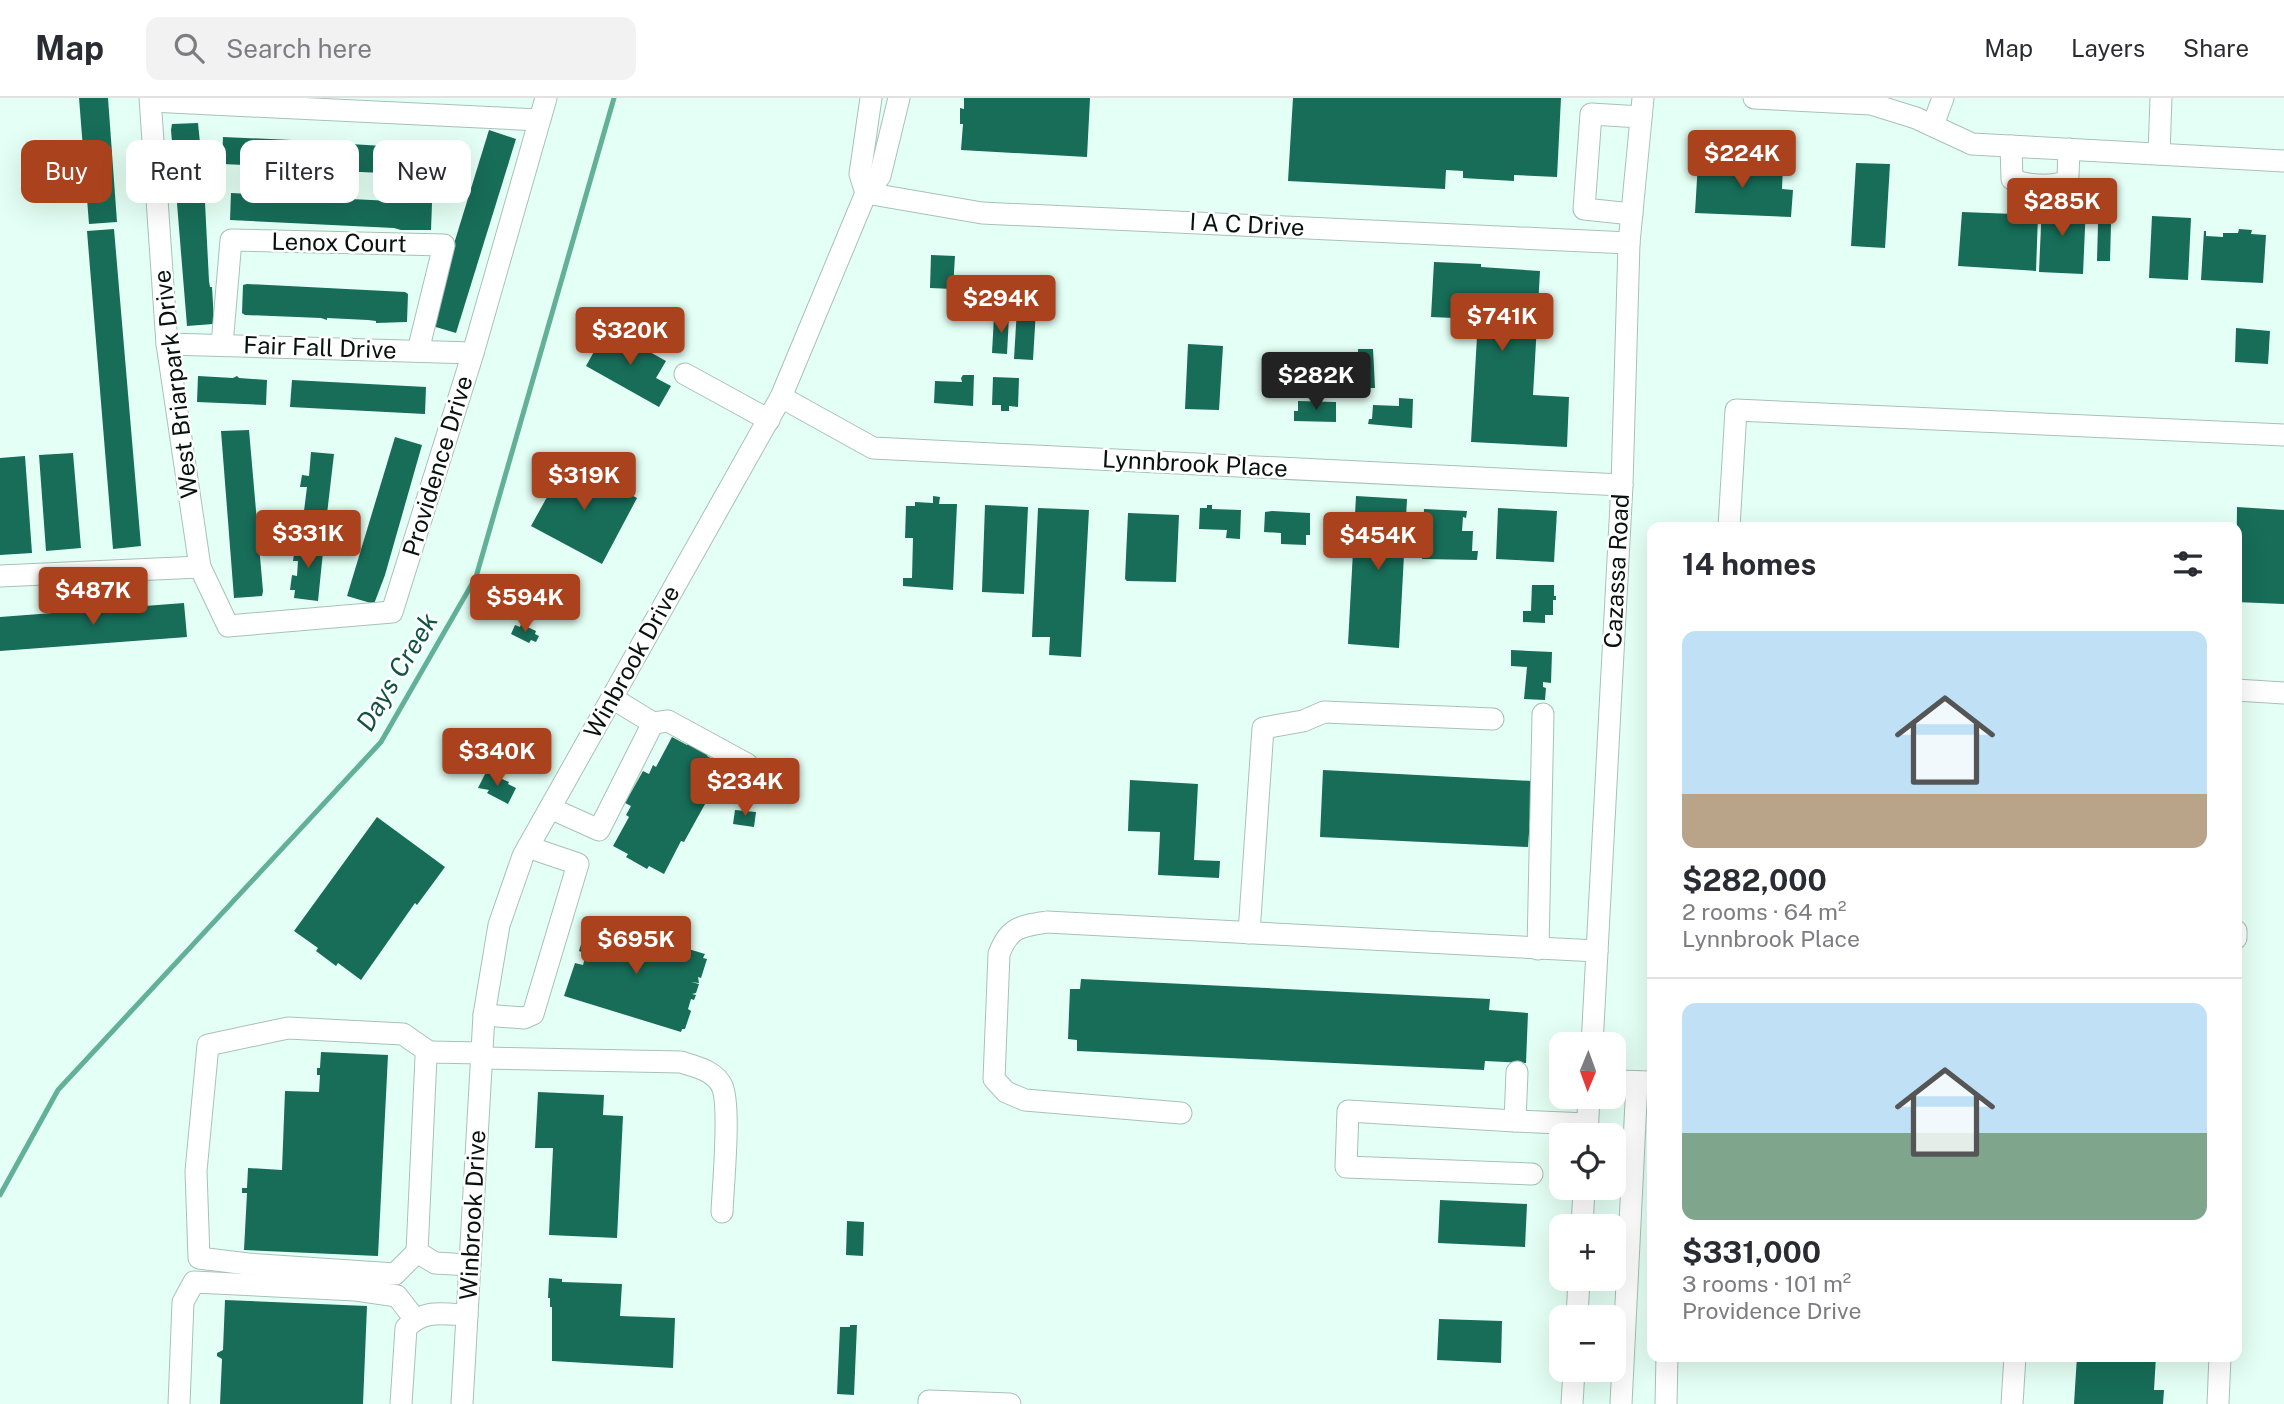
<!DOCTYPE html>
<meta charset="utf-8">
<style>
:root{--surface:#fff;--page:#f2f2f3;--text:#2b2b33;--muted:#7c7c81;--line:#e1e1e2;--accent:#aa431d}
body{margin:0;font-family:"Public Sans",sans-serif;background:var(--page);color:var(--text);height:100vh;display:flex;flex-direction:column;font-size:26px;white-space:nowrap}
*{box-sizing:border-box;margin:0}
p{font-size:23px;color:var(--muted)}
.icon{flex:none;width:38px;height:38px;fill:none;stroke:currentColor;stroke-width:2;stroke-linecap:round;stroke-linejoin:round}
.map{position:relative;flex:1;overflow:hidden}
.details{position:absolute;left:1647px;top:424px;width:595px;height:840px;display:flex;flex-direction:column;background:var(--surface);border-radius:14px;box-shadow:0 7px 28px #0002}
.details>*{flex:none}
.top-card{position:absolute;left:21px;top:42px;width:665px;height:63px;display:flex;gap:14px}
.needle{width:46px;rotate:181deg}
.buttons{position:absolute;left:1549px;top:934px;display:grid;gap:14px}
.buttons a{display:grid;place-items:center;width:77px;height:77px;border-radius:14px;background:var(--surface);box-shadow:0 7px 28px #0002;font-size:35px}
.price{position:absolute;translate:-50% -60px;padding:0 16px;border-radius:7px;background:var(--accent);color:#fff;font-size:23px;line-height:46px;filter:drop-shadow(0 2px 4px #0008)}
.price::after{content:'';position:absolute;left:50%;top:42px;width:21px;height:16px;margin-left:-10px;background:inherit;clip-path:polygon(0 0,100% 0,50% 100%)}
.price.active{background:#222;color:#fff}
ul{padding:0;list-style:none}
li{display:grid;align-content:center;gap:14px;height:371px;padding:0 35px}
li+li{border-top:2px solid var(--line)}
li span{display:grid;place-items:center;height:217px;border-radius:14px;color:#555}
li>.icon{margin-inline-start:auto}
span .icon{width:126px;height:126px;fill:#fffc;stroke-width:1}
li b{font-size:30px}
h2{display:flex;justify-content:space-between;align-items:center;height:84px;padding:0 35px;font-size:30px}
.chip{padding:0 24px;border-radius:14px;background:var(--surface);box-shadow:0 7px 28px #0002;font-size:24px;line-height:63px}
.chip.active{background:var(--accent);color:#fff}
header{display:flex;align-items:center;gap:42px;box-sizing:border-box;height:98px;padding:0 35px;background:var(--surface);border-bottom:2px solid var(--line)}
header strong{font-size:33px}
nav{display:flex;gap:38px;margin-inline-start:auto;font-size:24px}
.search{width:490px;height:63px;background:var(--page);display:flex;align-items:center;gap:18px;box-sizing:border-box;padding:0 24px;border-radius:14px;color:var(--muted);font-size:26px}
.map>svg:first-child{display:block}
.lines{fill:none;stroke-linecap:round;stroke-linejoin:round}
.stream{stroke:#63b098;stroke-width:5}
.building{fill:#176d58}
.minor-casing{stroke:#a8c1b8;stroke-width:23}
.minor{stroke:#fff;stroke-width:21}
.labels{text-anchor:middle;stroke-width:5;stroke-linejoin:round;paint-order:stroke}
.street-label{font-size:24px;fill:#08120f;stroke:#fff}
.water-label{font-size:26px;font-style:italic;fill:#115242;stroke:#fff}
</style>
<header>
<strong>Map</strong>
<div class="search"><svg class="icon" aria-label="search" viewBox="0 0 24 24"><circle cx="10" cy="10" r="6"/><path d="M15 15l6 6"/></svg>Search here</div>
<nav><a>Map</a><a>Layers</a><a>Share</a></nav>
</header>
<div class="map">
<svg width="2284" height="1306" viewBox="0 0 2284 1306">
<rect width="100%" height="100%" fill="#e4fff5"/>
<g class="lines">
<polyline class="stream" points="0,1097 58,992 381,644 476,479 614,0"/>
</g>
<g class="building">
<polygon points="79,0 108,0 117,124 89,126"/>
<polygon points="964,0 1090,0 1087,59 961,52 963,26 960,26 960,10 964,11"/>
<polygon points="1293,0 1561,0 1557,79 1514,77 1514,83 1463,80 1463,73 1446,72 1445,91 1288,83"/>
<polygon points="198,25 204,85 209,183 210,189 212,189 214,223 213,226 187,228 171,32 172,26"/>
<polygon points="489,32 516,41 456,235 429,227"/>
<polygon points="223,39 292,42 291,69 222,66"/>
<polygon points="333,45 451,52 450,78 316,72 317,46 333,47"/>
<polygon points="1698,64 1783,67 1782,91 1793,92 1791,119 1695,115"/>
<polygon points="1856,65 1890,66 1885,150 1851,148"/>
<polygon points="231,95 432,105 431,132 401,132 394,130 230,122"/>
<polygon points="2042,105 2086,107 2083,176 2039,174"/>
<polygon points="1962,114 2038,117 2036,173 1958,168"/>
<polygon points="2152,118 2191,120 2188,182 2149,180"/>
<polygon points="2103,124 2111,126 2110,163 2097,163 2098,126"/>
<polygon points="114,131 141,448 113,451 87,133"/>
<polygon points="2239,131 2252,132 2251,136 2266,137 2263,185 2201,182 2204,133 2206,133 2206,138 2223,139 2223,135 2238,135"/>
<polygon points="931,157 955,158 953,191 930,190"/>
<polygon points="1434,164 1481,166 1481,169 1540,173 1533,297 1569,299 1567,349 1471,344 1478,221 1431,219"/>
<polygon points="247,186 405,194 408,196 407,224 376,225 376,223 368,222 327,220 327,222 321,220 245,217 242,215 243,187"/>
<polygon points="1018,193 1037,195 1033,262 1014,261"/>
<polygon points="994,218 1009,218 1007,256 992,255"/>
<polygon points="607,230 666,263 656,280 671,288 659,309 586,268"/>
<polygon points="2236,230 2270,233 2268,266 2235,264"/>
<polygon points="1188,246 1223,248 1219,312 1185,311"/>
<polygon points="1358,251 1373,251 1375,290 1360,290 1361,265 1358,265"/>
<polygon points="963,277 974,277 973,308 934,305 935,283 962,284 961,280"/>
<polygon points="198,278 233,280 237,278 239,280 267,282 266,307 197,304"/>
<polygon points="993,279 1019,280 1018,309 1009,308 1009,313 1001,313 1001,307 992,307"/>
<polygon points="292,282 426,289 425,316 290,309"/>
<polygon points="1399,300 1413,301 1412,330 1368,326 1369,321 1372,321 1373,307 1399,308"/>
<polygon points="1298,303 1336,304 1336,324 1294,323 1294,313 1298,313"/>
<polygon points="249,332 263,493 262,498 234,500 221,333"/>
<polygon points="395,339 422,347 385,477 374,506 347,498"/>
<polygon points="311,354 334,356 327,416 304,413 307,389 300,389 302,377 309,378"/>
<polygon points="73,355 81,450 46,453 39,357"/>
<polygon points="25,358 32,455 0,457 0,360"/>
<polygon points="573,362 577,365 576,367 637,400 602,466 531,428 567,363 572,365"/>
<polygon points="933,398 940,399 939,406 957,406 953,492 903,488 903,480 912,480 913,440 905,440 906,408 915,408 915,404 933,405"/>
<polygon points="1356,398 1407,401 1399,550 1348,546"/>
<polygon points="985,407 1028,409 1024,496 982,494"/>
<polygon points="1207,407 1212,407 1212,411 1241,412 1240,441 1226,440 1227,432 1199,431 1200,410 1207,410"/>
<polygon points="2237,409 2284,412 2284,506 2236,504"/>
<polygon points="1038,410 1089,412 1081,559 1049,557 1050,539 1032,539"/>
<polygon points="1498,410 1557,413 1554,464 1496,461"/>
<polygon points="1424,411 1467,413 1466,420 1463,419 1462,433 1473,433 1472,453 1478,453 1477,462 1422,461"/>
<polygon points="1272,413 1310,415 1310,437 1306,437 1306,447 1281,446 1281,435 1264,434 1265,414"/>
<polygon points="1128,415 1179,417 1176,484 1127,483 1125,481"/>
<polygon points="308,440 324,444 318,503 294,500 295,492 290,492 292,477 297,478 298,463 293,463 295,448 300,449 301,441"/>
<polygon points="527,487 545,495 541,503 554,509 550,518 538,512 533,523 514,515"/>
<polygon points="1532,487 1554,487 1554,498 1556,498 1556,502 1553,502 1553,517 1545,517 1545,525 1523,524 1523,513 1531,513"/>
<polygon points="184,505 187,539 0,553 0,519"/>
<polygon points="521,526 536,533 535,536 539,538 536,544 531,542 529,545 511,536 515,527 520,529"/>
<polygon points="1511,552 1552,554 1551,585 1543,584 1543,589 1546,590 1545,602 1524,601 1527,569 1511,568"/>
<polygon points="672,639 687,647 689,644 709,654 707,658 722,666 707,695 710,697 684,744 681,743 664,776 649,768 647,771 626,759 628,756 613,748 629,719 626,717 631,708 625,705 643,673 649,676 653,667 656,669"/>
<polygon points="1323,672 1532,683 1532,722 1530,722 1528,749 1320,739"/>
<polygon points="486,674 509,684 508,686 516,690 508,706 487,695 489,692 478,690"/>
<polygon points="1130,682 1198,686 1194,762 1220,763 1219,780 1158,777 1160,734 1128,733"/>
<polygon points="735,712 756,714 754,729 733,726"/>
<polygon points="377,719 445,769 417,807 415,805 361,882 338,865 336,868 316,853 318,850 294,833"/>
<polygon points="589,821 705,856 703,860 707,861 701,880 698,879 699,885 691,884 699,886 696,895 692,896 696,897 694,902 691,901 688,911 691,913 685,931 682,931 681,934 564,898 575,865 583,867 586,856 579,853"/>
<polygon points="1081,881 1490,901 1489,912 1528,915 1526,965 1485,963 1484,972 1077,953 1077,942 1068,941 1070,891 1080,891"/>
<polygon points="321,954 388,957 378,1158 244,1152 247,1095 242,1095 242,1090 247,1090 248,1070 282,1072 285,993 319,994 320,977 317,977 317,970 320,970"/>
<polygon points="538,994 604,997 603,1017 623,1018 617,1140 549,1137 553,1050 535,1050"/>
<polygon points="1440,1102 1527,1106 1525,1149 1438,1145"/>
<polygon points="847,1123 864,1124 863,1158 846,1157"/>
<polygon points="549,1180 562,1181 562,1184 622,1186 620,1218 675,1220 673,1270 552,1263 552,1209 550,1209 550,1200 548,1200"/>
<polygon points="225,1202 367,1208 363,1306 220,1306 222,1261 217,1258 217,1255 223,1252"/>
<polygon points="1439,1221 1502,1223 1501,1265 1437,1262"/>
<polygon points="850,1227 857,1227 854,1297 837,1296 840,1229 850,1229"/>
<polygon points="2077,1258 2156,1258 2154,1292 2164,1292 2163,1306 2074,1306"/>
</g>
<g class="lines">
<defs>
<g id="minor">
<polyline points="150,0 167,246 200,469 228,528 392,514 473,255 546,0"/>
<polyline points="1754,0 1871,6 1916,20 1972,46 2284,63"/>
<polyline points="151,3 539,22"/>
<polyline points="1933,27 1943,0"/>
<path d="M2011,48L2012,81C2025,88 2051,89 2065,84L2068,78L2069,51"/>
<polyline points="2159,56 2161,0"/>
<polyline points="866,95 982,115 1629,145"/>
<polyline points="866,95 860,76 871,0"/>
<polyline points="1632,116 1584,111 1591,16 1641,19"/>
<polyline points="167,246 473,255"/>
<polyline points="222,247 231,142 444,147 418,253"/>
<polyline points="685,276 769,322"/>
<polyline points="781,299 873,350 1622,387"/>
<polyline points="1729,429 1736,312 2284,337"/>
<polyline points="0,478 200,469"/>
<polyline points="2236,592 2284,595"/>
<polyline points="653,625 668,623 747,666"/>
<polyline points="550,710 599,732 653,625 612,600"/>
<polyline points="2236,833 2236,840"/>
<polyline points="1249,835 1263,630 1303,623 1324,614 1493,621"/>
<polyline points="1538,851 1543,616"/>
<polyline points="484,917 524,920 533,916 578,766 528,749"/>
<polyline points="1592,947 1622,387 1629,145 1643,0"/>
<path d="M481,960L681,964C696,969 714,972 722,988C731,1008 723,1088 722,1114"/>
<polyline points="1517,974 1515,1023 1587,1026"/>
<polyline points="1614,983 1652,984"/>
<path d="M1181,1015L1025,1002L1006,994L994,981L999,856C1009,829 1021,828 1047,824L1597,853"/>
<polyline points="1515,1023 1348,1013 1346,1069 1532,1076"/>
<polyline points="1587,1038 1589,999"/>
<polyline points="1582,1129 1584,1090"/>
<polyline points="417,1154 395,1176 248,1166 199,1160 196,1073 208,947 288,930 403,936 429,954"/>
<polyline points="470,1167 435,1165 417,1154 426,959 429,954 482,955"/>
<polyline points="1577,1220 1579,1181"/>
<polyline points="179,1306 183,1204 194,1184 356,1192 397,1198 414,1220"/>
<path d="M401,1306L406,1230C423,1211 443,1216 467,1217"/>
<polyline points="462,1306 484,917 499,827 523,758 781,299 866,95 880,78 899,0"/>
<polyline points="929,1306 929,1303 1010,1306"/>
<polyline points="1572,1306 1574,1272"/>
<polyline points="1621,1306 1637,984"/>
<polyline points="1666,1306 1667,1258"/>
<polyline points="2012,1306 2015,1258"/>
<polyline points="2218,1306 2220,1258"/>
</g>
</defs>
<use href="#minor" class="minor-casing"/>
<use href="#minor" class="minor"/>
</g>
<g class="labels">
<g class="street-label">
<text transform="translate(1247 127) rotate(3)" y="8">I A C Drive</text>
<text transform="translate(339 145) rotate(1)" y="8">Lenox Court</text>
<text transform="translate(320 250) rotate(2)" y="8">Fair Fall Drive</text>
<text transform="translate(176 286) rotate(-97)" y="8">West Briarpark Drive</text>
<text transform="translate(1195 366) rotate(3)" y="8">Lynnbrook Place</text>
<text transform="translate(438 368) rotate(-73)" y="8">Providence Drive</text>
<text transform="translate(1617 473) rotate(-87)" y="8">Cazassa Road</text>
<text transform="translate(632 564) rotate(-61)" y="8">Winbrook Drive</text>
<text transform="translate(473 1117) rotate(-87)" y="8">Winbrook Drive</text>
</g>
<g class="water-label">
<text transform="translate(397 574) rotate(-59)" y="9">Days Creek</text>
</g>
</g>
</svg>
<div class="buttons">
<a><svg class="needle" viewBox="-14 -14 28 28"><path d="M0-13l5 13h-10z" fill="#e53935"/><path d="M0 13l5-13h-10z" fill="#7c7c81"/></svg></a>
<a><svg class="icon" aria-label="locate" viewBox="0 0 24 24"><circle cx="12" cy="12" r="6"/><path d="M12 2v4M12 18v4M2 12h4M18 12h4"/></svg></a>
<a>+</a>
<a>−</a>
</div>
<b class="price" style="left:1742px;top:92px">$224K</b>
<b class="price" style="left:2062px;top:140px">$285K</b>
<b class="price" style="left:1001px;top:237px">$294K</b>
<b class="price" style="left:1502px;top:255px">$741K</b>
<b class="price" style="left:630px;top:269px">$320K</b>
<b class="price active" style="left:1316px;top:314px">$282K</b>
<b class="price" style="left:584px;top:414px">$319K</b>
<b class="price" style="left:308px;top:472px">$331K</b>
<b class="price" style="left:1378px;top:474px">$454K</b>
<b class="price" style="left:93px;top:529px">$487K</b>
<b class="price" style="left:525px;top:536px">$594K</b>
<b class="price" style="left:497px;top:690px">$340K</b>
<b class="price" style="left:745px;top:720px">$234K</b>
<b class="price" style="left:636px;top:878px">$695K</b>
<div class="top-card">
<a class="chip active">Buy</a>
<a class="chip">Rent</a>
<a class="chip">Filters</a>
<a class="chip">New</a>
</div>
<section class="details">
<h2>14 homes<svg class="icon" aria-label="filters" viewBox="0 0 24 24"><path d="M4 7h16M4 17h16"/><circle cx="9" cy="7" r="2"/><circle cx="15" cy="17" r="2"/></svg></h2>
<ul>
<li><span style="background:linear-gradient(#bfe0f5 75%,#b9a48a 0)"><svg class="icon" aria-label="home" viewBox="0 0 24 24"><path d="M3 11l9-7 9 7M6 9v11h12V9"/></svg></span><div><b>$282,000</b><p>2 rooms · 64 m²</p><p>Lynnbrook Place</p></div></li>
<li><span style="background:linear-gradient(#bfe0f5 60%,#7fa58c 0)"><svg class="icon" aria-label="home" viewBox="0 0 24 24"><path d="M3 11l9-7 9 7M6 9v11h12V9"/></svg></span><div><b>$331,000</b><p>3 rooms · 101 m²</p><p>Providence Drive</p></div></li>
</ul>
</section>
</div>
